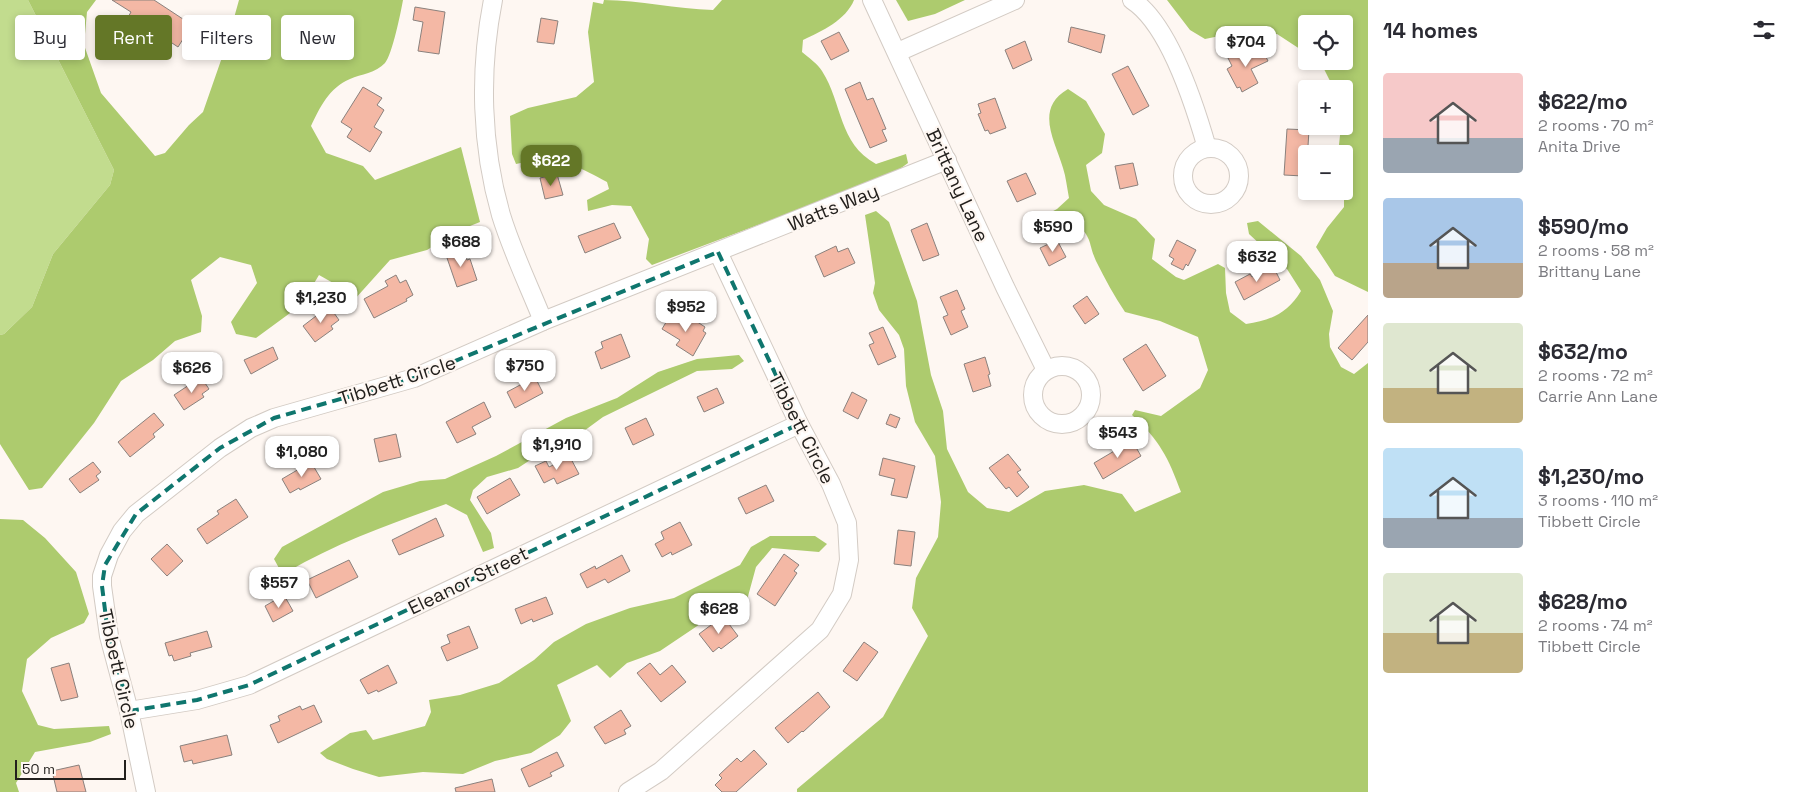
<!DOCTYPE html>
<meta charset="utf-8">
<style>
:root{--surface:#fff;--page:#f7f7f7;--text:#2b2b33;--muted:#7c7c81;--accent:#647727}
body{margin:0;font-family:"Space Grotesk",sans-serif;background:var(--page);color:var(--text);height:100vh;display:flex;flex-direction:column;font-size:19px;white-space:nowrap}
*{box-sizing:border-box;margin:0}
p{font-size:16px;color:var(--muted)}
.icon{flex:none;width:28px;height:28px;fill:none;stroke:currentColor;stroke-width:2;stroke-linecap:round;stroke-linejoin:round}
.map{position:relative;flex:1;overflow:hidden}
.sheet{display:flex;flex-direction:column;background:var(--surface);width:425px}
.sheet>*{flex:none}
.banner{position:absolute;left:15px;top:15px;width:475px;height:45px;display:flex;gap:10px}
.buttons{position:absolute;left:1298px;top:15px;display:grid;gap:10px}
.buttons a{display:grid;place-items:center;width:55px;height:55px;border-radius:5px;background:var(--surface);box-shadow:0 2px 8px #0003;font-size:25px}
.scale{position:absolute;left:15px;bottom:12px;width:111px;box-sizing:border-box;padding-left:5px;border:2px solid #23201d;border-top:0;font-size:14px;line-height:18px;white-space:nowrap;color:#23201d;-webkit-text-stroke:4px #fef7f2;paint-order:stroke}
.price{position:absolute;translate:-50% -42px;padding:0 11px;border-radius:10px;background:#fff;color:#222;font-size:16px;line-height:32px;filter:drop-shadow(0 1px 2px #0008)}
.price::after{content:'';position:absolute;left:50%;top:30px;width:15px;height:11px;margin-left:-8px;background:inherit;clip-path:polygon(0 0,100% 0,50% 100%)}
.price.active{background:var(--accent);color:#fff}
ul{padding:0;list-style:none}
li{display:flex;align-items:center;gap:15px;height:125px;padding:0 15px}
li span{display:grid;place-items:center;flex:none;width:140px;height:100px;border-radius:5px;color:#555}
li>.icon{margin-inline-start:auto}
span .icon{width:60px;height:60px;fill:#fffc;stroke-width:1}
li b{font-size:21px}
h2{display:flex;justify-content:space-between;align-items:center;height:60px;padding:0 15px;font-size:21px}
.pill{padding:0 18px;border-radius:5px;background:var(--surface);box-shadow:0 2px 8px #0003;font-size:18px;line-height:45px}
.pill.active{background:var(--accent);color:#fff}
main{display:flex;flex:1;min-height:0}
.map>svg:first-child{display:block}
.green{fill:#c2dc8e}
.forest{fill:#adcb6e}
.building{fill:#f4b8a5;stroke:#8a817d}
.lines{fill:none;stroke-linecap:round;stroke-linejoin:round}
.minor-casing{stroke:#d3cbc4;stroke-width:20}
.minor{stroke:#fff;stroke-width:18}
.marked{fill:none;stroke:#0f766e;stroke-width:4;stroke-dasharray:10 6;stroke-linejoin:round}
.labels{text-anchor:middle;stroke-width:4.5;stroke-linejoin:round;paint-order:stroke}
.street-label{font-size:19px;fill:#23201d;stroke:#fef7f2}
</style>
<main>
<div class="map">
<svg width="1368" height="792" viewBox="0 0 1368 792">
<rect width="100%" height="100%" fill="#fef7f2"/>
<polygon class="green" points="0,0 28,0 114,170 110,185 53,254 32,307 4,334 0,335"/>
<g class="forest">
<path d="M28,0H96L87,12L84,45L101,93L155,156L165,153L189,125L203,112L227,43L239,0H403C401,12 392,55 385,63C376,73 361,74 350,79C329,88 320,107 311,126L326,153L363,166L375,180L461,147L480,222L460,230L427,250L390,260L354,300L342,288L319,275L301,305L256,338L236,334L231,322L257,283L251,265L220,257L191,280L202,316L201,332L175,341L153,360L121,381L94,423L42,488L29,490L0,444V335L4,334L32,307L53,254L110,185L114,170Z"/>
<path d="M604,0C640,0 676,9 713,10L722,0H854C846,20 822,31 803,40L802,52C809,58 818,64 822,71C843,104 838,143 876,164L906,154L908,163L893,174L652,265L646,259L649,239L631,206L612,205L588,211L587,200L609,189L607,182C571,163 557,155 516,164L512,154L510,116L528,108L576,97L594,82L588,32L593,2L603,4Z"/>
<polygon points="896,0 965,0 935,14 908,21"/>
<polygon points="1167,0 1368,0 1368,292 1335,276 1316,247 1327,228 1344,207 1344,154 1338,154 1341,126 1344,126 1344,89 1334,89 1320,61 1344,61 1344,24 1306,24 1306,53 1277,34 1239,32 1205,39 1190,30"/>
<path d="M1068,89L1086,101L1105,134L1102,153L1086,165L1091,191L1104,205L1136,219L1155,239L1152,259L1176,277L1184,280L1218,264L1225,268L1226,293L1230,312L1246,324C1271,320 1287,314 1301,291L1287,269L1249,234L1247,223L1258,221L1301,256L1320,280L1333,311L1329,334L1330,347L1341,367L1354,374L1368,363V792H797V789L883,717L928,636L912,608L916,578L938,537L941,502L935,456L915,422L906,386L904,349L899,335L879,310L873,293L875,283L865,215L876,211L889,222L917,301L931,375L943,411L947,449L968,492L987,508L1009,512L1045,491L1084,485L1122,494L1135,512L1181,492C1168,457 1160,441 1132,415L1135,410L1161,416L1200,388L1208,370L1198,337L1160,321L1125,312C1114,296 1105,279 1096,261C1088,243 1093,239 1077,224H1040L1038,219L1057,209L1069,198C1067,188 1066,177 1063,168C1055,140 1034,109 1068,89Z"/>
<path d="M739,355L744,361L732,369L697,371L603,417L573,439L547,449L518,468L487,477L473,490L470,500L491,533L494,548L483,552L467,515L446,504C393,523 336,543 287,572L280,570L274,559L282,547L383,492L420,481L445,479L496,456L566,418L617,398L658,372L697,359Z"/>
<polygon points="0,519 23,520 45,538 76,572 89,614 84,623 51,638 27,659 22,691 38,725 54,729 109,726 111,734 90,742 35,752 16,783 19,792 0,792"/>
<polygon points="770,536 815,536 827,544 819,552 772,548 756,567 747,600 737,610 718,612 660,651 627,663 610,678 597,665 557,685 571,721 560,735 531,753 495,761 463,774 423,772 379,777 353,769 327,759 320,753 350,733 366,730 373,740 425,726 431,712 429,700 460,695 499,683 534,660 554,642 586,624 630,608 674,598 740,565 751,547"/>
</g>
<g class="building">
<polygon points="112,0 154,0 192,25 178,47 142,23 138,29 126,21 131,12"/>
<polygon points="415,7 445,12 439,54 418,51 423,22 413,20"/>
<polygon points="541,18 558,21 554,44 537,42"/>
<polygon points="1071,27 1105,35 1101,53 1068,42"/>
<polygon points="839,32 849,51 831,60 821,41"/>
<polygon points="1025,41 1032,60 1013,69 1005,50"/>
<polygon points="1261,47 1268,61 1251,69 1258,83 1242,92 1240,87 1237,88 1227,69 1232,66 1228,58 1243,50 1246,55"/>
<polygon points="1128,66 1149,106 1133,115 1112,74"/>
<polygon points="860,82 867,100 873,98 886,129 882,130 887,141 870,148 845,89"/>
<polygon points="363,87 382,98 377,105 384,110 374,127 382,132 370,152 347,137 352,129 341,122"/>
<polygon points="995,98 1006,128 990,134 988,130 985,131 978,114 981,113 978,104"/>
<polygon points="1287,129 1309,130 1308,146 1305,146 1303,176 1284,175"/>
<polygon points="1133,163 1138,185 1120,189 1115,166"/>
<polygon points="1026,173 1036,194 1017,202 1007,181"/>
<polygon points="557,174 563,195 545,199 540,178"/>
<polygon points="614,223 621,238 585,253 578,236"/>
<polygon points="927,223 939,255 923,261 911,230"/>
<polygon points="1057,240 1066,257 1049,266 1040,248"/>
<polygon points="1177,240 1196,250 1188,266 1186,264 1183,270 1171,264 1174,259 1169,256"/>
<polygon points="836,246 838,252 848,248 855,263 824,277 815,256"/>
<polygon points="463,249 467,260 470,259 477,280 457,287 446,255"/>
<polygon points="1273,266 1280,280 1244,300 1235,282 1250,274 1252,277"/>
<polygon points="396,275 400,283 406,280 413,295 406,299 407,301 374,318 364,299 388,286 385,281"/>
<polygon points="957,290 965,309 961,311 968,327 951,335 943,317 948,315 940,297"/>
<polygon points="1087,296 1099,314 1085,324 1073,306"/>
<polygon points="329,306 339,320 331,326 333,329 315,342 303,326"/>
<polygon points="671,314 686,323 690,317 705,327 703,331 706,333 693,356 676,345 680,340 662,329"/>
<polygon points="1368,315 1368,342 1352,360 1338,348"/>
<polygon points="883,327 896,357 878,365 869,345 874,343 869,333"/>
<polygon points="621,334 630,357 601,369 595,352 603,348 601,342"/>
<polygon points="1146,344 1166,376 1143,391 1123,359"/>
<polygon points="273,347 278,359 251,374 244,360"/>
<polygon points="985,357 990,374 988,375 991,386 973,392 964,364"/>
<polygon points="201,377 209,389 202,394 204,397 184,410 174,395"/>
<polygon points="535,377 543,393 515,408 507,392"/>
<polygon points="717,388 724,403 704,412 697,397"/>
<polygon points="852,392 867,400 858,419 843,411"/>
<polygon points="484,402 491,417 472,427 476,434 457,443 446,422"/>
<polygon points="154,413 164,425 153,434 155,437 130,457 118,442"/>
<polygon points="890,414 900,418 896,428 886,424"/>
<polygon points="646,418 654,435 633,445 625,428"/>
<polygon points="396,434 401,457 379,462 374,439"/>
<polygon points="1130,437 1141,456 1103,479 1094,463 1121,447 1119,444"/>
<polygon points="1008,454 1021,470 1017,472 1029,487 1017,497 1009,487 1006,489 989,468"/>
<polygon points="570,457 579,474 557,484 554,478 544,483 535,466 546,461 549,467"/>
<polygon points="883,458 915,466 907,498 891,495 895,479 879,475"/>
<polygon points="93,462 101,472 96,476 99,480 80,493 69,479"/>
<polygon points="311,462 321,479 300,490 299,488 290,493 282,479"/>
<polygon points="510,478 520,495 487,514 477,497"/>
<polygon points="766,485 774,501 746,514 738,498"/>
<polygon points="236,499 248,517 207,544 197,529 219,514 217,511"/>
<polygon points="436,518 444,536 399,555 392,540"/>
<polygon points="680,522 692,545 672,555 671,552 662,557 655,544 664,539 661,532"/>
<polygon points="898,530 915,532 911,566 894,564"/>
<polygon points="167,544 183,561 167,576 151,559"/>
<polygon points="784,554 799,565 794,571 797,573 775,606 757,594"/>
<polygon points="622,555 630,571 608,583 605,579 587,588 580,574 595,566 596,569"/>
<polygon points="349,560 358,577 316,598 307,580"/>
<polygon points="284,595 293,611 273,622 265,606"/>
<polygon points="546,597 553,614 533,622 532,619 521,624 515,609"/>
<polygon points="723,616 738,636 721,649 719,647 713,652 699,634"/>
<polygon points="469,626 478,648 447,661 441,647 450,643 447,635"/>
<polygon points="207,631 212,647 190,653 191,656 174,661 172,655 169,656 165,643"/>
<polygon points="864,642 878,652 857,681 843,671"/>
<polygon points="69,663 78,697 61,701 51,668"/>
<polygon points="650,663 660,675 672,665 686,682 661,702 637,673"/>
<polygon points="388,665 397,683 378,692 377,690 368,694 360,680"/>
<polygon points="818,692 830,707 803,732 802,731 788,743 775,728"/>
<polygon points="314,705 322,722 278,743 270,725 280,721 278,716 300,706 302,710"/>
<polygon points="621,710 631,726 624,730 626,734 605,744 594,727"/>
<polygon points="227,735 232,755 193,764 192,760 184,762 180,746"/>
<polygon points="754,750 767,764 736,792 722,792 715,785 722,778 719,775 737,758 741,762"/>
<polygon points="557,752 564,766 550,773 552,776 529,787 521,769"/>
<polygon points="79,765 86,792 57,792 52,771"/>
<polygon points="492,779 495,792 456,792 455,788"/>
</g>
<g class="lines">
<defs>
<g id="minor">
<path d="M493,0C479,71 481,146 501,215C512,251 529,286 543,321"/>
<polyline points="872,0 1005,287 1046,370"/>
<path d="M1132,0C1169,24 1195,106 1207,148"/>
<polyline points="898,52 1015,0"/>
<circle cx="1211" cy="176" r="28"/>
<circle cx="1062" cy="395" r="29"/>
<polyline points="129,711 197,700 249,685 799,424"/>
<polyline points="146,792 129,711 109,636 102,586 102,576 109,555 122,531 136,514 220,448 251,428 274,418 414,378 543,321 947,160"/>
<polyline points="628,792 661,771 820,630 842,594 849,560 847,523 831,484 799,424 718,252"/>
</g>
</defs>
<use href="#minor" class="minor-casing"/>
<use href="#minor" class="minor"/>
</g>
<path class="marked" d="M718,252L799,424L249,685L197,700L129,711L107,626L102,586L105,565L136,514L220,448L274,418L414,378Z"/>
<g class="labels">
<g class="street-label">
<text transform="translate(958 185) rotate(65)" y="7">Brittany Lane</text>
<text transform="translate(833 207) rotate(-22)" y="7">Watts Way</text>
<text transform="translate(397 380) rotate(-18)" y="7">Tibbett Circle</text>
<text transform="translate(802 428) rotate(63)" y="7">Tibbett Circle</text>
<text transform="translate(468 580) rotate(-26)" y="7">Eleanor Street</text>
<text transform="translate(119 669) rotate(77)" y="7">Tibbett Circle</text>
</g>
</g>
</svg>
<div class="buttons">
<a><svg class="icon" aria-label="locate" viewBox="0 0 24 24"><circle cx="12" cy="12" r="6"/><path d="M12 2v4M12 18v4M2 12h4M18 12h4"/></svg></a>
<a>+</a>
<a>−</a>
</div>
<div class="scale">50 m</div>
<b class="price" style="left:1246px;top:68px">$704</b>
<b class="price active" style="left:551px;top:187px">$622</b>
<b class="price" style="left:1053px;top:253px">$590</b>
<b class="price" style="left:461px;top:268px">$688</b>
<b class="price" style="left:1257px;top:283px">$632</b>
<b class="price" style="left:321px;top:324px">$1,230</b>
<b class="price" style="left:686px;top:333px">$952</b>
<b class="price" style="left:525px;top:392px">$750</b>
<b class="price" style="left:192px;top:394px">$626</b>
<b class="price" style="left:1118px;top:459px">$543</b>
<b class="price" style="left:557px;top:471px">$1,910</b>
<b class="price" style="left:302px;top:478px">$1,080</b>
<b class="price" style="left:279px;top:609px">$557</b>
<b class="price" style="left:719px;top:635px">$628</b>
<div class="banner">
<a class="pill">Buy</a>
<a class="pill active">Rent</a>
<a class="pill">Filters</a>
<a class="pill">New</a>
</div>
</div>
<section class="sheet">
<h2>14 homes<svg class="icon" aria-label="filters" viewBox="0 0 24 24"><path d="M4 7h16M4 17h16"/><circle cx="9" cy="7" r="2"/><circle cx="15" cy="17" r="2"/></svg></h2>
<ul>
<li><span style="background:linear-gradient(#f6c9c9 65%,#9aa5b1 0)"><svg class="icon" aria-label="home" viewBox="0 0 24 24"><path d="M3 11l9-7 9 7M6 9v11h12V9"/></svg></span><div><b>$622/mo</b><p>2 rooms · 70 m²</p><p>Anita Drive</p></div></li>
<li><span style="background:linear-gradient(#a9c7e8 65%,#b9a48a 0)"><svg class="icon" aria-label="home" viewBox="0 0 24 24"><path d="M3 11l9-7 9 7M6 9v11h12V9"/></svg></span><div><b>$590/mo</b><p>2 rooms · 58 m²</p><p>Brittany Lane</p></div></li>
<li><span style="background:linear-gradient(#dfe7d0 65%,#c2b280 0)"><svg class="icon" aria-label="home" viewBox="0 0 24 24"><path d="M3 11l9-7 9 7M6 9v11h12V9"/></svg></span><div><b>$632/mo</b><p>2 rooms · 72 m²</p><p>Carrie Ann Lane</p></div></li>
<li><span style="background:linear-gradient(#bfe0f5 70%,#9aa5b1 0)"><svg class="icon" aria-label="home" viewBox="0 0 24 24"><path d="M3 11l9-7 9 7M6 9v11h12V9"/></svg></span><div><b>$1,230/mo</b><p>3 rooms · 110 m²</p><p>Tibbett Circle</p></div></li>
<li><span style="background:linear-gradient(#dfe7d0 60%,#c2b280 0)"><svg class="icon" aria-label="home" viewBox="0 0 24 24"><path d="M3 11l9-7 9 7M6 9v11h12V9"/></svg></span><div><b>$628/mo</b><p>2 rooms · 74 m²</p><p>Tibbett Circle</p></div></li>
</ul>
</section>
</main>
